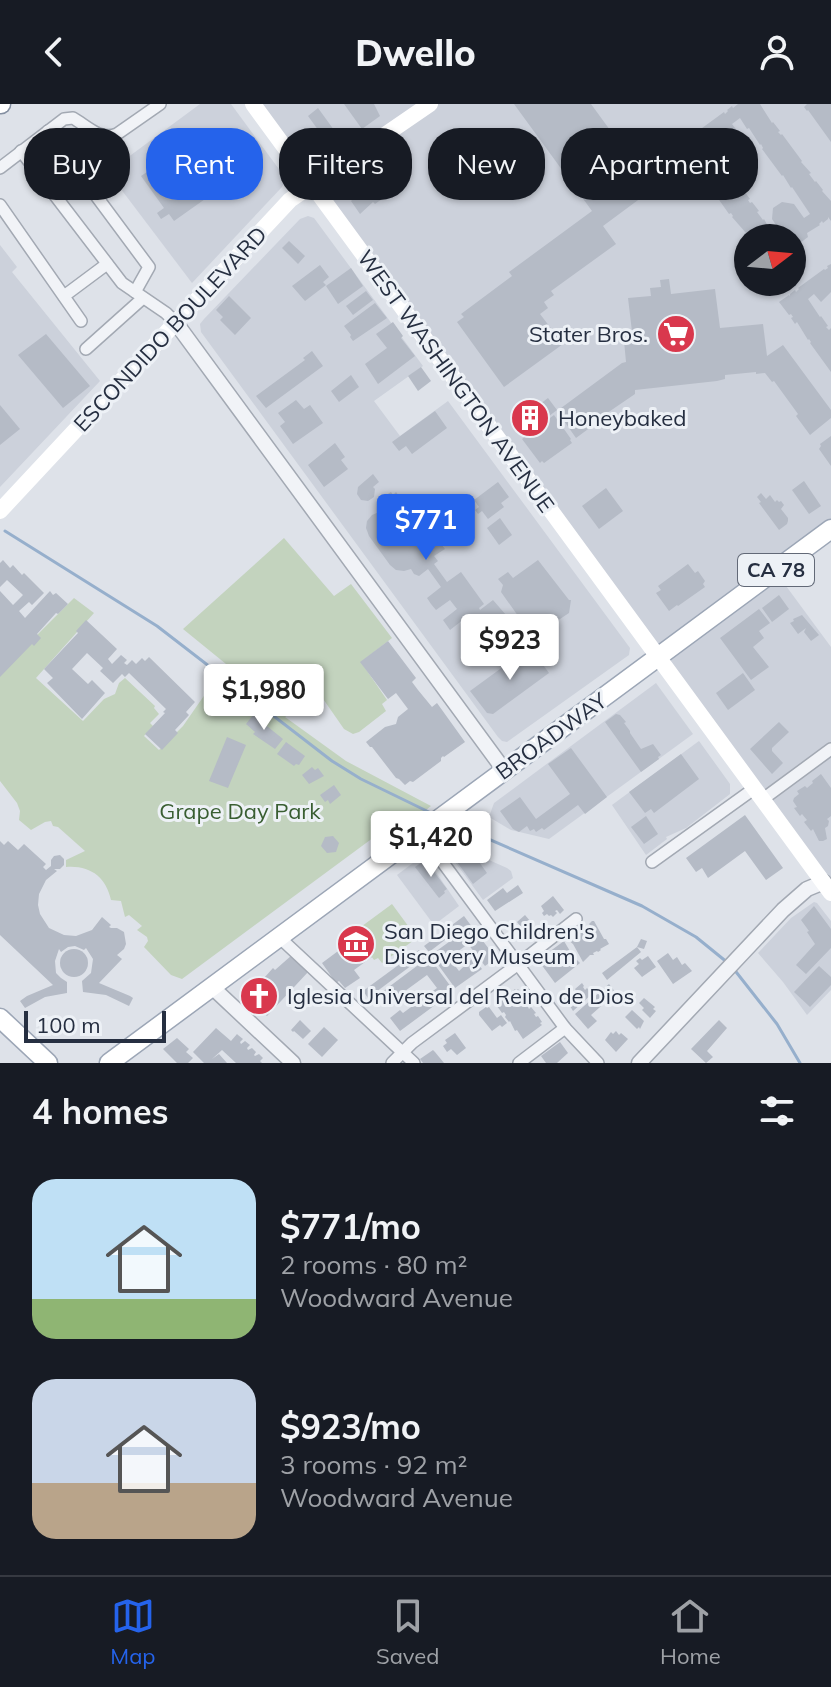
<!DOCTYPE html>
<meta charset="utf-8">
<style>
:root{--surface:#171b24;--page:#20242c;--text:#f1f3f6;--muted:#9ea1a6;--line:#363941;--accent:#2563eb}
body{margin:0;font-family:Mulish,sans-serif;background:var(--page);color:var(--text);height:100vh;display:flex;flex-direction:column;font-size:30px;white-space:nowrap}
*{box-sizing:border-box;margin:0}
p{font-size:26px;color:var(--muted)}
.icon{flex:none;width:44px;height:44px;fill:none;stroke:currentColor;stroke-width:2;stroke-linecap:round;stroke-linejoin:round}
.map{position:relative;height:959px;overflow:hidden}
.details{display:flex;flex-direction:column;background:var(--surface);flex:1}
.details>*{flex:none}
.top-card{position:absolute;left:24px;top:24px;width:784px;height:72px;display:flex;gap:16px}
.needle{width:52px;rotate:74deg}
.fabs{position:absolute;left:734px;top:120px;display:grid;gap:16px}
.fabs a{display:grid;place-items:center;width:72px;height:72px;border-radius:50%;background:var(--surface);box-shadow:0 2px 6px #0004;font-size:40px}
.scale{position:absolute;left:24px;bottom:20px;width:142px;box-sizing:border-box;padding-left:8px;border:4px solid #262f41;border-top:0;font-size:22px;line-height:28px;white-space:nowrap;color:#262f41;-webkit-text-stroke:6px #edf1f6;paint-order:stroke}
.price{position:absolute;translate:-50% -68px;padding:0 18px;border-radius:8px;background:#fff;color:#222;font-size:26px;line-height:52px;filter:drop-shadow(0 2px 4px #0008)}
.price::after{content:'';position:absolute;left:50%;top:48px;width:24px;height:18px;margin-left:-12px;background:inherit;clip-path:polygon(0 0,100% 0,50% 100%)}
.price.active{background:var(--accent);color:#fff}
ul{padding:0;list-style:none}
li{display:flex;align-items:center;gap:24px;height:200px;padding:0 32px}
li span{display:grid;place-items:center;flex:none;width:224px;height:160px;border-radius:24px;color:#555}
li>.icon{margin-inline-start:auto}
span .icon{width:96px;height:96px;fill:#fffc;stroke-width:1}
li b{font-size:34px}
h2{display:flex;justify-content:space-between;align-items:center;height:96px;padding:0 32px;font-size:34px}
.tag{padding:0 28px;border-radius:32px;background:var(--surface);box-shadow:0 2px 6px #0004;font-size:28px;line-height:72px}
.tag.active{background:var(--accent);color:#fff}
header{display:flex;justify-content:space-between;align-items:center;height:104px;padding:0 32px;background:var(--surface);font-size:36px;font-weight:800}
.tabs{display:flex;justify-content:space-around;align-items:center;height:112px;border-top:2px solid var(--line);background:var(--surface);font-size:22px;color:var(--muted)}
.tabs a{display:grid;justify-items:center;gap:4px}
.tabs .active{color:var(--accent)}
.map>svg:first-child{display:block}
.built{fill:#ccd1db;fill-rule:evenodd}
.green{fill:#c3d3be}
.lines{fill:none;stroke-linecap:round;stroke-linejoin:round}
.stream{stroke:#96afcc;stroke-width:3}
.building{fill:#b5bbc6;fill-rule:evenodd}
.minor-casing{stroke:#a3a9b3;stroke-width:14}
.tertiary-casing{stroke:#a3a9b3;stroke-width:17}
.primary-casing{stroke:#9ca6b6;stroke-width:21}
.trunk-casing{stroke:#848fa1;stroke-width:21}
.minor{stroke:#f1f3f7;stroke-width:11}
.tertiary{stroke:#f1f3f7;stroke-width:14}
.secondary{stroke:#fff;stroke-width:16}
.primary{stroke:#fff;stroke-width:18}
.trunk{stroke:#fff;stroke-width:18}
.labels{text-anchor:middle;stroke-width:6;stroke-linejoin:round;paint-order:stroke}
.shield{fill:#edf1f6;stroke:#626977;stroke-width:2}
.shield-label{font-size:20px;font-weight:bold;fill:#262f41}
.street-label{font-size:22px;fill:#262f41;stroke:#edf1f6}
.poi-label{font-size:22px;fill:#262f41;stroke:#edf1f6;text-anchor:start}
.park-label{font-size:22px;fill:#395e32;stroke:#edf1f6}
</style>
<header><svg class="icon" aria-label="back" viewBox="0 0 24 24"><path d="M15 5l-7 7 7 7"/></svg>Dwello<svg class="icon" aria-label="person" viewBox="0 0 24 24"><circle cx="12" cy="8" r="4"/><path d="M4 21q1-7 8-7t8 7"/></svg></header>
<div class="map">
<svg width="831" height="959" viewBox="0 0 831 959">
<rect width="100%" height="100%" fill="#dee2e9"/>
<g class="built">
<polygon points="200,0 231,0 284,72 285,77 282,83 192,179 108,68"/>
<path d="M253,0H831V425L775,467L831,543V775L824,778ZM748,134H792V178H748Z"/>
<polygon points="308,112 314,114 423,262 374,297 400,332 448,297 630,544 629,551 507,638 502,637 498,633 201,228 200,220 204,215 300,115"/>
<polygon points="0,141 17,163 12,168 100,277 0,383"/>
<polygon points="656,579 693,630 549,735 511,726 489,713 494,699"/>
<polygon points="699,637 730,680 730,690 686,724 666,733 667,735 646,751 612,701"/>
<polygon points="442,730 446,737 507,764 511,767 513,774 483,796 441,739 440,733"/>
<polygon points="421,753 427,755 459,802 434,821 397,771"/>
<polygon points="814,798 817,799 831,817 831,886 807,911 783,878 758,849 791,814"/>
</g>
<g class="green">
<path d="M284,434L334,492L351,480L392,534L361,558L387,596L382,600L386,607L359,628L353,630L344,625L319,589L285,613L346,657L431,702L412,717L386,722L381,728L182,875L171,871L144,843L148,837L147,833L137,826L142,822L129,811L125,813L121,797L111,796C106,773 90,761 66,763V756L85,747L58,723L53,722L51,717L45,718L31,726L19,716L20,707L17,699L0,677V568L74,494L94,509L36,574L83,617L104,595L115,590L119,579L125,574L155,602L154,604L159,610L150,619L153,622L144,632L159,646L183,622L226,560L183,525Z"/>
<polygon points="392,800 417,834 382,859 378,854 374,856 354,828"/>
</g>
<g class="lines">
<g class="stream">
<polyline points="5,427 157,522 332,657 361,675 433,710"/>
<polyline points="447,717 642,802 696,833 728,859"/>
<polyline points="733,864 777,920 800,959"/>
</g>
</g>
<g class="building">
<polygon points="344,0 374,0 380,12 362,25"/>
<polygon points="514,0 591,0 653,85 603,122 616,140 551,187 554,191 544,198 548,204 540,210 563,240 504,283 457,218 464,213 461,210 512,172 509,168 592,107"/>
<path d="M738,0H760L772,19L773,18L780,27L778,28L781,31L782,30L802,57L801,58L811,69L809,70L815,78L816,77L823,86L822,87L831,97V117L828,113V115L823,119L822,117L819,120L820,121L807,129L808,133L800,139L797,136L792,140V134H747L744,130L746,129L732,113L733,112L731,109L729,110L710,83L711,82L709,79L707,80L697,62L695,63L691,58L693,56L690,53L689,54L679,41L689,34L691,35L690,33L695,30L696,31L699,29L698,27L724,8L725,10L728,7L727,6L732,2L733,4ZM740,14L747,25L749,24L760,41L761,40L763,44L762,45L782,72L783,71L791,84L792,83L810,110L804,114L794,100L782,98L773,104L772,115L782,130L778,134L770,123L769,124L764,115L763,116L757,108L759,107L752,98L750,99L748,96L750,95L730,68L728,69L726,66L728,65L721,56L719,57L708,38L714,33L720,41L732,31L733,32L738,28L732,20Z"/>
<polygon points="807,0 831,0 831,38 808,6 807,7 804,3"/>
<polygon points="318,4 334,26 324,34 308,12"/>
<polygon points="192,38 222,79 222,83 174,117 169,110 161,115 157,109 164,104 141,72"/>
<polygon points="375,63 393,87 375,100 373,98 360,110 351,97 353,95 343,83"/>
<polygon points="289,137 305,152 298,160 282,144"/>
<polygon points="831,160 831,188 821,198 814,190 808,195 820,213 821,212 828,222 826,223 829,226 831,224 831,268 810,239 811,238 809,235 808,236 797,218 795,220 791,214 793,213 791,210 789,211 779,198 789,191 790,192 790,190 795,186 796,188 799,185 798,184 824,165 825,166 828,164 827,162"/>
<polygon points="320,161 329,173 323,178 326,181 305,197 292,182"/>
<polygon points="351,164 363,182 338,200 326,182"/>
<polygon points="669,175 671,190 715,185 720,224 763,220 767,252 783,241 831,306 831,314 810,331 796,312 798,310 774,277 772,278 765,269 756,270 756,268 725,271 725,275 717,277 635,286 635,290 594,318 595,320 576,334 557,307 622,259 626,258 624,237 633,236 628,194 651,192 650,184 661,183 660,176"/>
<polygon points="366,187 373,196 353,211 346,202"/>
<polygon points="229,192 251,214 235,231 220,216 223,213 216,206"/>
<polygon points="375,199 387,214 353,237 350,233 351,231 344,222"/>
<polygon points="393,218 403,232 401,234 415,252 378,280 365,260 387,244 376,230"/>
<polygon points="46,230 90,282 63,304 18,251"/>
<polygon points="312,247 323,262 266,304 256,292 305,256 303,254"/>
<polygon points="421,263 431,277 418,287 408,272"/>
<polygon points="351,271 359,283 339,298 331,287"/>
<polygon points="548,294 557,306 524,331 512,316 522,309 524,312"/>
<polygon points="296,296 304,305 310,301 323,319 293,340 280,322 285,318 278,309"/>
<polygon points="0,301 20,325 0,341"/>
<polygon points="435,307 447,324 412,350 406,342 399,347 392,338"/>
<polygon points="554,311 571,335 570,336 572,339 544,359 542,357 540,359 522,335"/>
<polygon points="831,332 831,362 819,345 821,342 820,340"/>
<polygon points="335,339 345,353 341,356 348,365 324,383 308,361"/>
<polygon points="373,370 379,378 373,383 375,385 374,393 368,397 361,396 357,390 358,383"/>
<polygon points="804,377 821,402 809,410 792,386"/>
<polygon points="498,378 509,393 501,399 504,403 488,415 482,407 478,410 475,406 479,403 474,396"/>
<polygon points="606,384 623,407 599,425 582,402"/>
<polygon points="391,388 393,391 396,388 402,396 404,394 445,445 434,452 438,457 434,460 447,478 461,468 484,500 479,504 480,506 493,496 506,511 504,514 481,529 478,525 480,523 472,512 466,517 464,515 450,526 443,516 457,505 450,496 436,506 431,500 427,494 441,483 428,465 419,472 414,470 411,465 404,467 396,466 390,461 369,432 366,424 367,417 372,411 379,408 384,409 386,396 383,393"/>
<polygon points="761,389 766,395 770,391 775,398 777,396 779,398 781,397 784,401 781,405 788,414 788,417 787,420 779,426 759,399 761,398 757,393"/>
<polygon points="500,414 512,431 499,441 487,424"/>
<polygon points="3,456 10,464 13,461 22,471 24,469 44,489 32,501 29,498 19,507 25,514 50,487 53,491 56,489 68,500 58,510 56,509 37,530 41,534 34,542 32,540 0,573 0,487 13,501 23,491 7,476 0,483 0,459"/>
<polygon points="538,456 569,496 571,496 569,509 533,533 501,488 503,481 498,475 508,468 513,474"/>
<polygon points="688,460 695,469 698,467 705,477 703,480 705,483 678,502 677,501 669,507 656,489 661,486 658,482"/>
<polygon points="779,491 789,505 772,518 762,504"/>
<polygon points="759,505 770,519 759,527 764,534 753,543 769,563 751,576 720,534"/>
<polygon points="802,511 819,531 811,537 804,528 806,524 798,530 790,519 794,517 793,515"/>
<polygon points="86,516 117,545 108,555 112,560 121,551 127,556 124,559 127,561 132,556 136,560 142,554 145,557 149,553 195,598 186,608 189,611 175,626 178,629 162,646 145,630 165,609 163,608 166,605 129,569 125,573 122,570 113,579 100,567 103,564 87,549 72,565 88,580 92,576 105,589 82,615 47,579 53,574 44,565 78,529 76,527"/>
<polygon points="388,537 416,574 412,578 418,586 432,603 437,599 465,638 444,653 443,652 441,654 441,657 413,678 410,677 405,681 399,675 396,674 372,643 370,643 366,638 385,623 396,620 398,613 408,605 396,589 388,595 360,558"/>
<polygon points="530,543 549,569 493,610 487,609 470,587"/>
<polygon points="743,569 755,586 728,606 716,589"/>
<polygon points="616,610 620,611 626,618 624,619 630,627 630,629 641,645 653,640 661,651 658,653 659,655 641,668 605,618"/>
<polygon points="253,611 283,635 275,645 253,630 255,628 246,620"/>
<polygon points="779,618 789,628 772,644 772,647 783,659 772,670 750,645"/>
<polygon points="227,633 246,641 228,684 209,677"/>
<polygon points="286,638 305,652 299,661 296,660 294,662 277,650"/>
<polygon points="571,644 607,693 585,710 578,701 544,726 542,724 536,728 534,725 530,727 527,722 519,728 513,725 500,707 520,693 536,715 570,690 548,660"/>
<polygon points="681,650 699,675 654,709 651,705 645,709 629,688"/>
<polygon points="312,663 315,666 318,664 324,672 309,680 302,671"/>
<polygon points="821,670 831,684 831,712 827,715 829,717 828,722 825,724 827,735 823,737 819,737 813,725 811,727 804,718 807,716 802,710 800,712 794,704 797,703 793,697 794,694 799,690 797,687 805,682 807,684 813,679 812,677"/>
<polygon points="334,681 341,691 330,700 328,696 325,698 320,691"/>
<polygon points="745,711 783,764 766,776 745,747 708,774 702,764 696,768 686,754"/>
<polygon points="646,712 658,730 644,740 631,723"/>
<polygon points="333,732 339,739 336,748 327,749 321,742 325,733"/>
<polygon points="0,737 4,741 8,737 18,746 24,740 46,760 43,763 46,766 51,762 51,756 54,752 60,751 64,755 64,761 60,765 54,765 57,767 46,776 39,790 38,801 40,810 49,824 64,831 76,832 92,826 102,813 111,821 109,823 111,824 117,824 124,828 126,840 124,845 117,851 122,855 99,879 130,892 133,894 129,902 106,891 83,888 82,877 91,869 93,855 86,844 84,846 75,842 68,843 61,848 59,845 55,857 56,869 61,874 67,878 67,889 45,893 25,904 20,897 27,892 53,881 0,831"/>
<polygon points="471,747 487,769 473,780 457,758"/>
<polygon points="425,756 447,785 444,787 445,789 439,794 415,763"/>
<polygon points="518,781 523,789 495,807 487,796 503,784 507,789"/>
<polygon points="553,792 564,806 560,810 557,806 555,807 557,809 553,813 551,811 549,812 547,810 544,812 542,809 544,807 541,802"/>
<polygon points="814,802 831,825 831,844 806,870 796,861 815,840 807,828 809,827 801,816"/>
<polygon points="525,811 536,824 533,826 534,828 529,833 517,818"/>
<polygon points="464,812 478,831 471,835 462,823 429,848 424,842"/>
<polygon points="592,817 594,817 604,835 606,835 609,840 600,845 601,846 598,848 597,847 593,849 594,851 590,851 583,858 573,840 567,835 579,826 579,828 583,825 582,824 590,821 589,820"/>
<polygon points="464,827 471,838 479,832 496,854 485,862 468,840 449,854 459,867 473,854 482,865 455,884 431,851"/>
<polygon points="357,833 372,853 354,866 360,874 345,884 339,877 336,879 322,859"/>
<polygon points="641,835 647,837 644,845 637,843 641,848 607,876 602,869 637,843"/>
<polygon points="564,837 574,854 576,855 580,859 555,879 538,856"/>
<circle cx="74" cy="859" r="14"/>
<polygon points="419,846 424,852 368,894 363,887"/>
<polygon points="668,849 673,856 677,853 682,861 685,859 692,867 673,880 657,857"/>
<polygon points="292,851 309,867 267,912 242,890 247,886 248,887 262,872 264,874 273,864 275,866"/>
<polygon points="648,852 656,863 642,873 634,864 639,860 636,857 640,854 642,856"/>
<polygon points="429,853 454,887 400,927 390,914 400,906 403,909 437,884 427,871 390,898 382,888"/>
<polygon points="819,862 831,873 831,881 810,903 794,888"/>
<polygon points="582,879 584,882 583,883 585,886 587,884 592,890 573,907 567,897 566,899 563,896 570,889 573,892 577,888 575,885"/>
<polygon points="609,880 616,889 591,911 597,917 588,925 575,910"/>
<polygon points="515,885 516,887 518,885 523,891 521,893 523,895 524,894 529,900 527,901 529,905 531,903 536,909 534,910 536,913 538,912 542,918 540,919 542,921 523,935 517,926 515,927 510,917 509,918 505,913 506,911 504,908 502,909 497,902 499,901 497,898 504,892 503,891 506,889 507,891"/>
<polygon points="644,894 655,903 653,905 656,907 650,914 642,906 644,904 639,899"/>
<polygon points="486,903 487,904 489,903 497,914 501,911 507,919 502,923 500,921 492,927 479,911 479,908"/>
<polygon points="632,906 644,917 640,925 639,923 637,925 625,913"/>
<polygon points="300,916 311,927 303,935 294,927 293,928 291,926"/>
<polygon points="719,916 727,924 707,947 713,953 706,959 691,945"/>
<polygon points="324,923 338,936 322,953 308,940"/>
<polygon points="216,924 231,937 237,930 238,931 243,935 240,938 241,940 245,937 250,941 247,944 248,946 252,944 256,948 254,951 255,952 259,950 263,954 260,957 262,959 236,959 222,946 212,955 219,950 227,959 204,959 193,948"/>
<polygon points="616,927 619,931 621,929 628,935 616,948 605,936 611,928 613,930"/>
<polygon points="455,929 466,944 457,951 451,945 447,948 443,942 447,939 445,936"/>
<polygon points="177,934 189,945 186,948 193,954 188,959 177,959 163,945"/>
<polygon points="560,938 568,949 557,959 546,959 541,952"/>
<polygon points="433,946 435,948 444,959 423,959 420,955"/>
</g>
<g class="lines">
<defs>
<g id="minor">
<polyline points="48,27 149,163 135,188"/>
<polyline points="21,47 122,179 166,209 176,219"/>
<path d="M0,64L64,15L73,14C87,22 100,37 117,30L160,0"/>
<polyline points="0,101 81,217"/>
<polyline points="64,192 107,160"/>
<polyline points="86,245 143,194"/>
<polyline points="763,695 831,645"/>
<polyline points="421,729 565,924 598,959"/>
<polyline points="652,758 755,684"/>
<polyline points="279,833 414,959"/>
<polyline points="392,959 412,939 517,861 576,815"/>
<polyline points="519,959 565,924"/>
</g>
<g id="tertiary">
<polyline points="176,219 504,666"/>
<polyline points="212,883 293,959"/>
<polyline points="639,959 783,806 807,785 824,778"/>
</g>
<g id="primary">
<polyline points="0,914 48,959"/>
<polyline points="109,959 831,425"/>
</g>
<polyline id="trunk" points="0,0 1,0"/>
</defs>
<use href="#minor" class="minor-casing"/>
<use href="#tertiary" class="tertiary-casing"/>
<use href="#primary" class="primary-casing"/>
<use href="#trunk" class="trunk-casing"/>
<use href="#minor" class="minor"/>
<use href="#tertiary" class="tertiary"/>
<g class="secondary">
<polyline points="253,0 831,789"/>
<polyline points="0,407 290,96 430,0"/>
</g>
<use href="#primary" class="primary"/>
<use href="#trunk" class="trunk"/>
</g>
<defs>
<symbol id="supermarket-disc" viewBox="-11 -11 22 22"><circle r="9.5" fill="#d9384d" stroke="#edf1f6"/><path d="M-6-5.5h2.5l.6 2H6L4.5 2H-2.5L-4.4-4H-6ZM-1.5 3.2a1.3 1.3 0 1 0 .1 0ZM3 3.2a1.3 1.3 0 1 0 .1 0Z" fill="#fff"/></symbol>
<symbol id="building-disc" viewBox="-11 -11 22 22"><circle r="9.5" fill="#d9384d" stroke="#edf1f6"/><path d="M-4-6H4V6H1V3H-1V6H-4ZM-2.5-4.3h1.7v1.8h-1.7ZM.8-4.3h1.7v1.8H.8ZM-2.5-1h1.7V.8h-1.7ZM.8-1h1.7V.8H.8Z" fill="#fff"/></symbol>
<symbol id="museum-disc" viewBox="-11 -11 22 22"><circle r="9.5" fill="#d9384d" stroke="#edf1f6"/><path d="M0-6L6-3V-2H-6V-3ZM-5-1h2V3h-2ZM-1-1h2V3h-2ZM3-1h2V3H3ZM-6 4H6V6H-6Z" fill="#fff"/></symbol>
<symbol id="church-disc" viewBox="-11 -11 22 22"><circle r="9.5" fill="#d9384d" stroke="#edf1f6"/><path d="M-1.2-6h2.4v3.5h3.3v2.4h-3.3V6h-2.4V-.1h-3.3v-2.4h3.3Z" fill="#fff"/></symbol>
</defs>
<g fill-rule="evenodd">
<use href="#supermarket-disc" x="654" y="208" width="44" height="44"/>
<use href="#building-disc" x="508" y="292" width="44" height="44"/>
<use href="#museum-disc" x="334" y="818" width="44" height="44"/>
<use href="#church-disc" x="237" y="870" width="44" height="44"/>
</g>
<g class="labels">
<rect class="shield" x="738" y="450" width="76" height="32" rx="6"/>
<g class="shield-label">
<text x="776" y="473">CA 78</text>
</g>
<g class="street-label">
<text transform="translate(170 225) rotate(-47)" y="8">ESCONDIDO BOULEVARD</text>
<text transform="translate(456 277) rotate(54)" y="8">WEST WASHINGTON AVENUE</text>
<text transform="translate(551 632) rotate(-36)" y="8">BROADWAY</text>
</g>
<g class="poi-label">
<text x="648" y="238" text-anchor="end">Stater Bros.</text>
<text x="558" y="322">Honeybaked</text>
<text x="384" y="835">San Diego Children's<tspan x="384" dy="25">Discovery Museum</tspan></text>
<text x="287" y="900">Iglesia Universal del Reino de Dios</text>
</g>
<g class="park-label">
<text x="240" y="715">Grape Day Park</text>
</g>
</g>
</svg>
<div class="fabs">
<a><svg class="needle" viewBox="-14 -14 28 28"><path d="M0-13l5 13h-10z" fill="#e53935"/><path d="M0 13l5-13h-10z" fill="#9ea1a6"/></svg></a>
</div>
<div class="scale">100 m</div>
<b class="price active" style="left:426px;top:458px">$771</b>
<b class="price" style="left:510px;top:578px">$923</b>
<b class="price" style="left:264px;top:628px">$1,980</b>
<b class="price" style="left:431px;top:775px">$1,420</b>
<div class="top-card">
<a class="tag">Buy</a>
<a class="tag active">Rent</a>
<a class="tag">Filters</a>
<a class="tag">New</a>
<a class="tag">Apartment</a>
</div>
</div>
<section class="details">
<h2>4 homes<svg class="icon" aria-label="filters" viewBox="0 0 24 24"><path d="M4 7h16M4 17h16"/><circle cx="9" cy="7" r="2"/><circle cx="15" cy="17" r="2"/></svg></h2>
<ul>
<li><span style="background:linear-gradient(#bfe0f5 75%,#8fb573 0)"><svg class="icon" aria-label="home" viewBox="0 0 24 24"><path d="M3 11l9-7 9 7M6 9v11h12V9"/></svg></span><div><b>$771/mo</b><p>2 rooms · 80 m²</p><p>Woodward Avenue</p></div></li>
<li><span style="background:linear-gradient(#c9d6e8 65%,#b9a48a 0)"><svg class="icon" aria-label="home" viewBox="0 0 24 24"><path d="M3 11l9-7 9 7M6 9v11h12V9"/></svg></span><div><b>$923/mo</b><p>3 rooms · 92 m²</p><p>Woodward Avenue</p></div></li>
</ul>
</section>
<nav class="tabs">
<a class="active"><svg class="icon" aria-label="map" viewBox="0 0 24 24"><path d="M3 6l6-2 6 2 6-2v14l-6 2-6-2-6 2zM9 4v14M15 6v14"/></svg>Map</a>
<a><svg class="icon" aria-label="saved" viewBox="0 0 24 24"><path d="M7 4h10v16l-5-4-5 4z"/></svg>Saved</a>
<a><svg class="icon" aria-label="home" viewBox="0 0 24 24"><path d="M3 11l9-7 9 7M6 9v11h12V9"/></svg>Home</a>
</nav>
